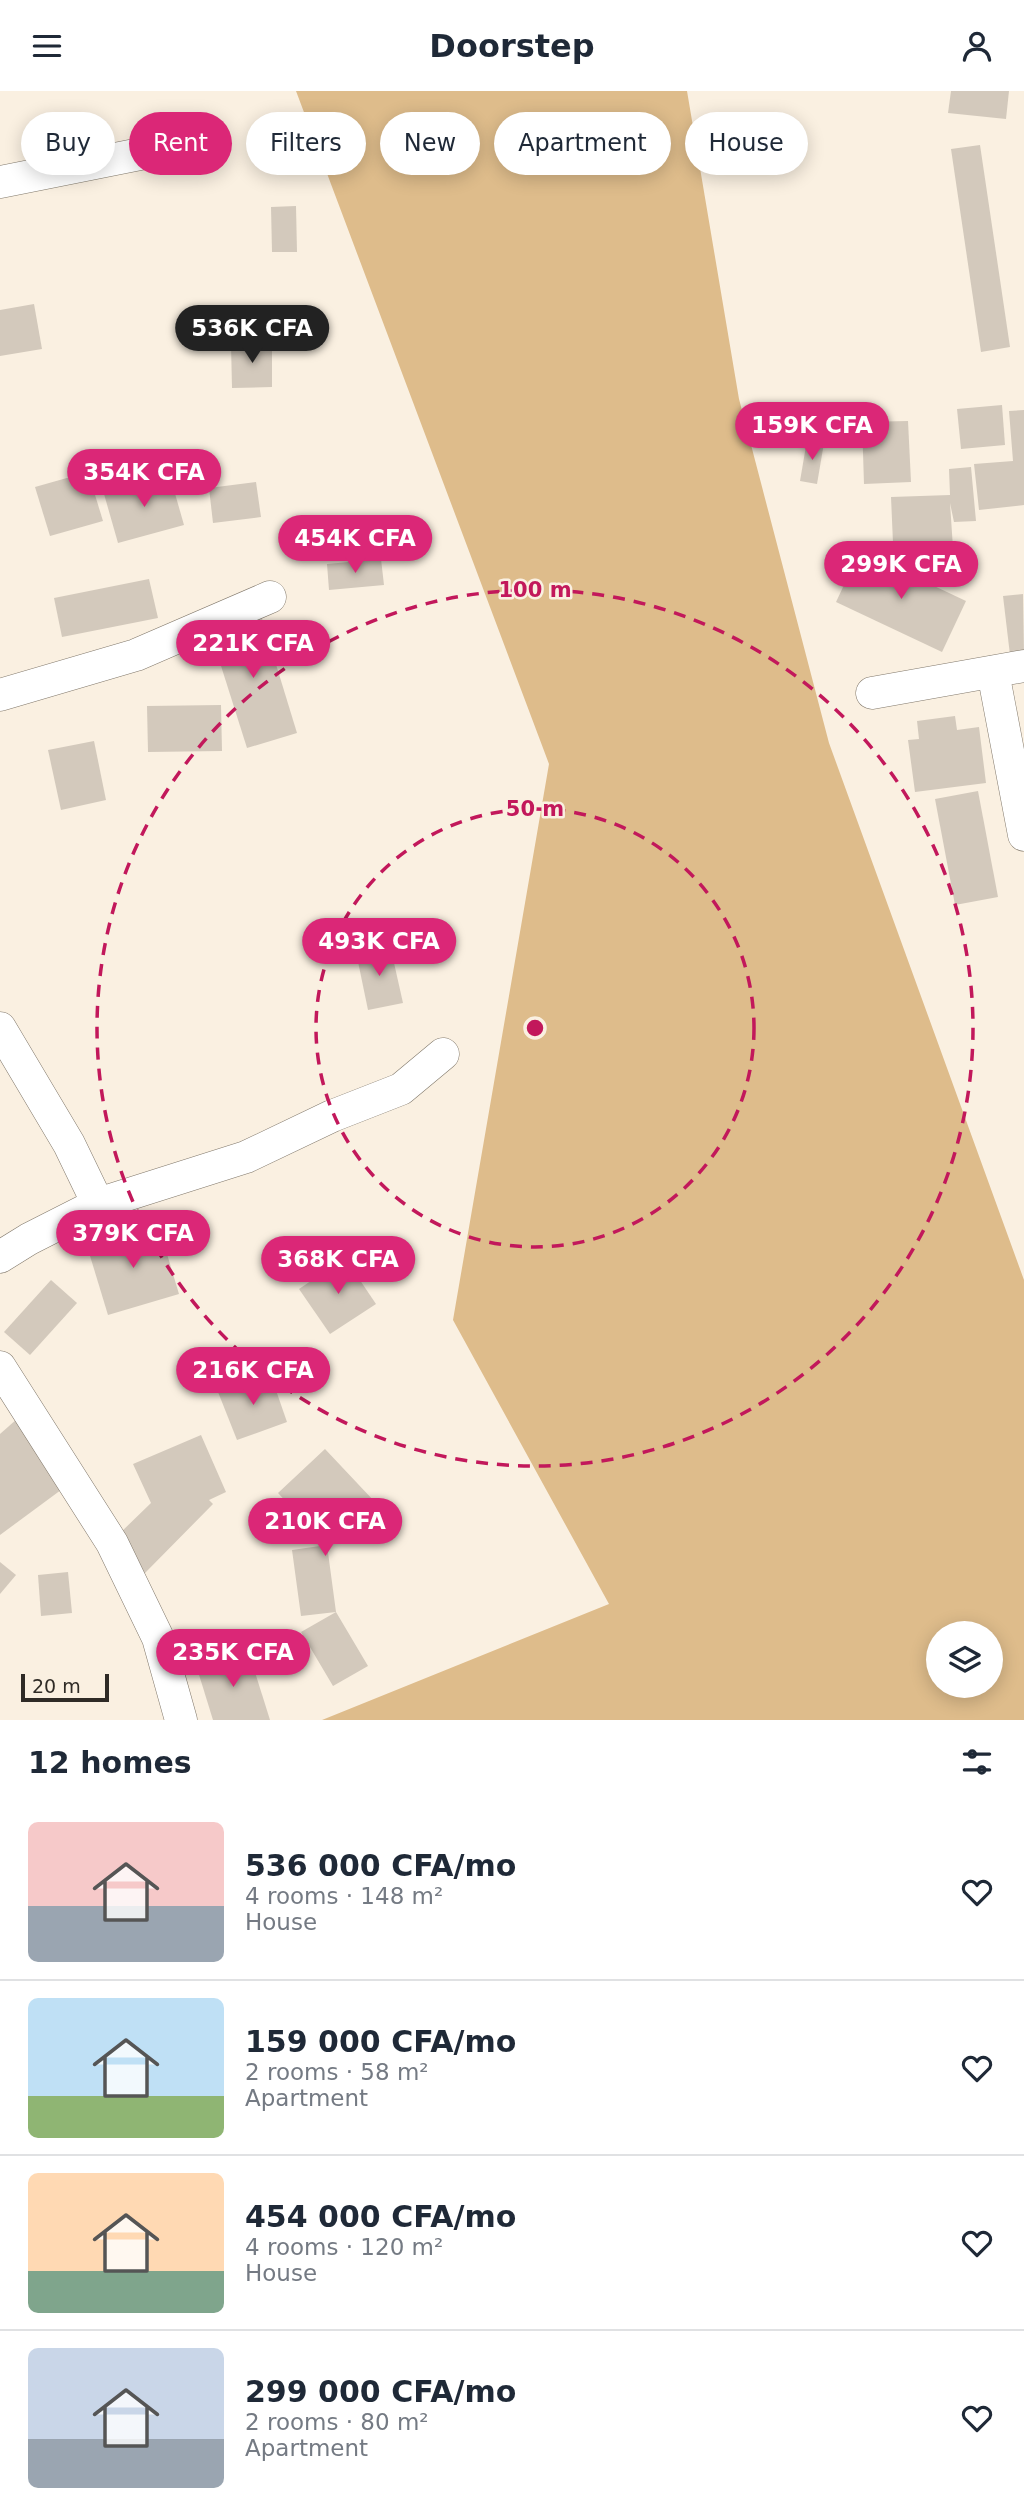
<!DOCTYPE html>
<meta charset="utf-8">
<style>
:root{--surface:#fff;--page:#f6f6f7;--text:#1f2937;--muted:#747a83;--line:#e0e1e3;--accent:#db2777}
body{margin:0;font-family:"DejaVu Sans",sans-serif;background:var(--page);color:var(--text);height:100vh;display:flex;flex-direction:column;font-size:26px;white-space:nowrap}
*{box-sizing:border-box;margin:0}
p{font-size:23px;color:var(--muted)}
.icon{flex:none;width:38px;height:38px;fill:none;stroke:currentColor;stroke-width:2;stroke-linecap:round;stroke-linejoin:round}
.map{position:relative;height:1629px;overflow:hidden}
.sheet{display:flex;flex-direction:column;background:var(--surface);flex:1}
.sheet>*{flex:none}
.top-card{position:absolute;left:21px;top:21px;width:984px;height:63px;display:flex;gap:14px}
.fabs{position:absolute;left:926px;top:1530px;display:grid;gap:14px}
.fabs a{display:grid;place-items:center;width:77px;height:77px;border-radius:50%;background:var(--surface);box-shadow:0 4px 18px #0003;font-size:35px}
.scale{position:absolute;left:21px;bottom:18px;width:88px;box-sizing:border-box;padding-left:7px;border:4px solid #2f2b26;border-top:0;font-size:19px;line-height:24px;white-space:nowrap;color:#2f2b26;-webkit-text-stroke:5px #faf0e1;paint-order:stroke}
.price{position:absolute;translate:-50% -60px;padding:0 16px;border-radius:24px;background:var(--accent);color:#fff;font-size:23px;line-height:46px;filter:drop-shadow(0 2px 4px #0008)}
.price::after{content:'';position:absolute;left:50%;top:42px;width:21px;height:16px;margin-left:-10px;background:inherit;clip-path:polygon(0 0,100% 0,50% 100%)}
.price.on{background:#222;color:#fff}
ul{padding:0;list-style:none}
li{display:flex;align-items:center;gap:21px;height:175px;padding:0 28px}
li+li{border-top:2px solid var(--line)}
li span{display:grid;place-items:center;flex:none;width:196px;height:140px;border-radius:10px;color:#555}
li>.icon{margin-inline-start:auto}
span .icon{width:84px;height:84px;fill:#fffc;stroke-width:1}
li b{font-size:30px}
h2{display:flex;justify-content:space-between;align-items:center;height:84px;padding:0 28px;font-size:30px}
.tag{padding:0 24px;border-radius:32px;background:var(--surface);box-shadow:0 4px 18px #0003;font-size:24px;line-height:63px}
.tag.on{background:var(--accent);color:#fff}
header{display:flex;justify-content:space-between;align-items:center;height:91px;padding:0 28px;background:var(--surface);font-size:32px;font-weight:600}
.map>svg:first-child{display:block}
.green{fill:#debc8b;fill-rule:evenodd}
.building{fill:#d3c9bc}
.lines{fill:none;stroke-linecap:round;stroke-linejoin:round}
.minor-casing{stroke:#81786b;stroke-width:33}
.minor{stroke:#fff;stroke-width:32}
.ring{fill:none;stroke:#c2185b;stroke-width:3.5;stroke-dasharray:12 9}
.centre{fill:#c2185b;stroke:#faf0e1;stroke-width:3.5}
.ring-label{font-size:21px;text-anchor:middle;font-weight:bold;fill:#c2185b;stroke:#faf0e1;stroke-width:5;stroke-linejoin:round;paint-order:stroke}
</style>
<header><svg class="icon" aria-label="menu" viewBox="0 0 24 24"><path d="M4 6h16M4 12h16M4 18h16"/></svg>Doorstep<svg class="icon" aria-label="person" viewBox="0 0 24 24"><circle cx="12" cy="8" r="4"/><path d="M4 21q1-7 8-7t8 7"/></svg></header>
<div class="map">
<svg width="1024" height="1629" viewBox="0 0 1024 1629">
<rect width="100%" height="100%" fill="#faf0e1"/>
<path class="green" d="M296,0H687L739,308L829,652L1024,1189V1629H322L609,1513L453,1229L549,673ZM938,1542H990V1594H938Z"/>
<g class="building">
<polygon points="951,0 1009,0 1006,28 948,22"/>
<polygon points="980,54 1010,256 981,261 951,58"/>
<polygon points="296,115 297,161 272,161 271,116"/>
<polygon points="34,213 42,258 0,265 0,219"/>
<polygon points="272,252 272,296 232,297 231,253"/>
<polygon points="1002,314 1005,354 961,358 957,318"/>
<polygon points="1024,319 1024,414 979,419 974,373 1013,370 1009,320"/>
<polygon points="908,330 911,391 864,393 862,331"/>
<polygon points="807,349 824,352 817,393 800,390"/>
<polygon points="971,376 976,430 954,431 950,412 954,472 922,474 921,451 893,452 891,406 950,404 949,378"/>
<polygon points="88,381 103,430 50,445 35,396"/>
<polygon points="170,385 184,434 118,452 104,403"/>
<polygon points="256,391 261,426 213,432 209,397"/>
<polygon points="860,460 966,510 942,561 836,511"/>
<polygon points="381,468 384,494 329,499 327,473"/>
<polygon points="149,488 158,527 62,546 54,507"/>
<polygon points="1023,503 1024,563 1010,564 1003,505"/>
<polygon points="260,521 297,642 247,657 209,537"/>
<polygon points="221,614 222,660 148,661 147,615"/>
<polygon points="955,625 957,639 979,636 986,692 915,701 908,649 919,648 917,630"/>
<polygon points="94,650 106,709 61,719 48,659"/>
<polygon points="978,700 998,806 955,814 935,708"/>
<polygon points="390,854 403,912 368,919 356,861"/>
<polygon points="158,1133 179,1203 108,1224 87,1155"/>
<polygon points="345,1167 376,1213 330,1243 299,1198"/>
<polygon points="51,1189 77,1212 30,1264 4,1241"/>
<polygon points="270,1282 287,1331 237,1349 218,1301"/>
<polygon points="17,1328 65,1396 0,1444 0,1343"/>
<polygon points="201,1344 226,1401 209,1409 213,1413 144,1483 117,1445 151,1412 133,1373"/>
<polygon points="325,1358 374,1410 327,1454 336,1521 368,1575 333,1595 301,1541 336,1521 301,1525 292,1459 327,1454 278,1402"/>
<polygon points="0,1471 16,1484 0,1503"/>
<polygon points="68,1481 72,1522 41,1525 38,1484"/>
<polygon points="248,1559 270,1629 213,1629 196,1574"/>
</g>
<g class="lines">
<defs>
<g id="minor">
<polyline points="0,91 160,59"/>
<polyline points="993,581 1024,744"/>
<polyline points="872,602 1024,575"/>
<polyline points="0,604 136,564 270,506"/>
<polyline points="0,937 69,1053 98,1113"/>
<polyline points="0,1166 29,1148 98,1113 246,1066 332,1025 401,998 443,963"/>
<polyline points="0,1276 112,1452 158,1547 181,1629"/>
</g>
</defs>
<use href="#minor" class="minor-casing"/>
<use href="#minor" class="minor"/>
</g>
<g class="ring">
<circle cx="535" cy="937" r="219"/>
<circle cx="535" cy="937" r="438"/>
</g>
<circle cx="535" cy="937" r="10" class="centre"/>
<g class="ring-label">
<text x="535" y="506">100 m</text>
<text x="535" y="725">50 m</text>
</g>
</svg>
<div class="fabs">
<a><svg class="icon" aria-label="layers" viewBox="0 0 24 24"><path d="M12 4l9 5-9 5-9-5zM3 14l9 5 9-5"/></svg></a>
</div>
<div class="scale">20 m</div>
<b class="price on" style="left:252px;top:274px">536K CFA</b>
<b class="price" style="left:812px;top:371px">159K CFA</b>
<b class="price" style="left:144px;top:418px">354K CFA</b>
<b class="price" style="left:355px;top:484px">454K CFA</b>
<b class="price" style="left:901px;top:510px">299K CFA</b>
<b class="price" style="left:253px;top:589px">221K CFA</b>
<b class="price" style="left:379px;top:887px">493K CFA</b>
<b class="price" style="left:133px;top:1179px">379K CFA</b>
<b class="price" style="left:338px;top:1205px">368K CFA</b>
<b class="price" style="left:253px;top:1316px">216K CFA</b>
<b class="price" style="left:325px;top:1467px">210K CFA</b>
<b class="price" style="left:233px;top:1598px">235K CFA</b>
<div class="top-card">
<a class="tag">Buy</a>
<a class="tag on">Rent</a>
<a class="tag">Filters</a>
<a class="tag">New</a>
<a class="tag">Apartment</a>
<a class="tag">House</a>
</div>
</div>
<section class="sheet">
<h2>12 homes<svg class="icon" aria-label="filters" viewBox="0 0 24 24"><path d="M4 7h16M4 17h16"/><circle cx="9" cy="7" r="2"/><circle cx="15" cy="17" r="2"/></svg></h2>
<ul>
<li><span style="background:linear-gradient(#f6c9c9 60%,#9aa5b1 0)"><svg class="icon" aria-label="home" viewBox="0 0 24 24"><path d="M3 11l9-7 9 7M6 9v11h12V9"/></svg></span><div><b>536 000 CFA/mo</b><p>4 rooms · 148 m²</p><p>House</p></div><svg class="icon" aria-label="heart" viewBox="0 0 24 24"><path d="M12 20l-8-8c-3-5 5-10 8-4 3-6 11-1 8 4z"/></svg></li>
<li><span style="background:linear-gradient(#bfe0f5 70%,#8fb573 0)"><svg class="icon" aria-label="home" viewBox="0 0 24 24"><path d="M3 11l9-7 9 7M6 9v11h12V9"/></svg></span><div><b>159 000 CFA/mo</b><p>2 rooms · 58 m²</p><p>Apartment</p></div><svg class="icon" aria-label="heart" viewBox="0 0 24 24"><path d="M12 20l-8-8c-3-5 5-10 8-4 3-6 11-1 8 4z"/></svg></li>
<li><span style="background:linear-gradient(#ffd9b3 70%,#7fa58c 0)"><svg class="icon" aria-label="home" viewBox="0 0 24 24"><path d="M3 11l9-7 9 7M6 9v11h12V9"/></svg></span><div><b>454 000 CFA/mo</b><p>4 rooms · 120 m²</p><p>House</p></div><svg class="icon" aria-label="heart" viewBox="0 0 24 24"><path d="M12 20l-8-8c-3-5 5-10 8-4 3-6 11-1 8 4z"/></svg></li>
<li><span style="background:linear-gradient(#c9d6e8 65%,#9aa5b1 0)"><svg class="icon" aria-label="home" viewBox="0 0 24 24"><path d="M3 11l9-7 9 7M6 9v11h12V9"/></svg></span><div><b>299 000 CFA/mo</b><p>2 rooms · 80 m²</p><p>Apartment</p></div><svg class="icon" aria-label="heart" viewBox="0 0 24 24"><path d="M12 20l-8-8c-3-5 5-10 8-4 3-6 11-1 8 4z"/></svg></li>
</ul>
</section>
